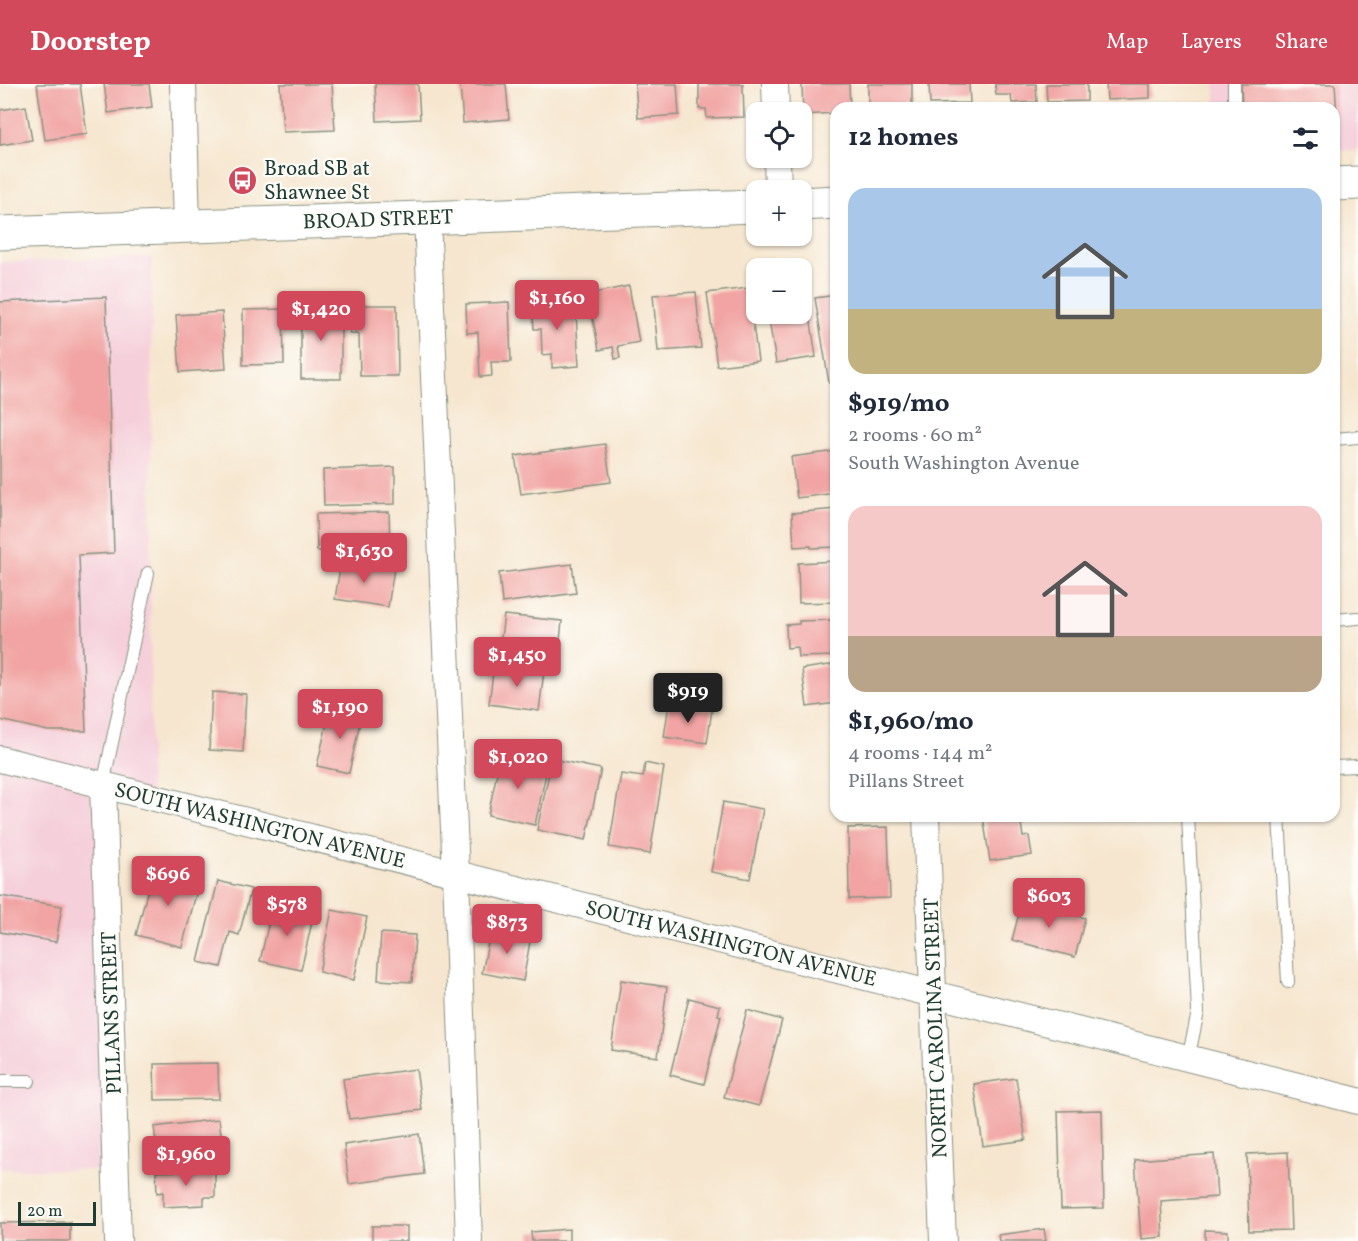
<!DOCTYPE html>
<meta charset="utf-8">
<style>
:root{--surface:#fff;--page:#f6f6f7;--text:#1f2937;--muted:#747a83;--accent:#d1495b}
body{margin:0;font-family:Vollkorn,serif;background:var(--page);color:var(--text);height:100vh;display:flex;flex-direction:column;font-size:22px;white-space:nowrap}
*{box-sizing:border-box;margin:0}
p{font-size:20px;color:var(--muted)}
.icon{flex:none;width:33px;height:33px;fill:none;stroke:currentColor;stroke-width:2;stroke-linecap:round;stroke-linejoin:round}
.map{position:relative;flex:1;overflow:hidden}
.drawer{position:absolute;left:830px;top:18px;width:510px;height:720px;display:flex;flex-direction:column;background:var(--surface);border-radius:18px;box-shadow:0 2px 4px #0004}
.drawer>*{flex:none}
.controls{position:absolute;left:746px;top:18px;display:grid;gap:12px}
.controls a{display:grid;place-items:center;width:66px;height:66px;border-radius:12px;background:var(--surface);box-shadow:0 2px 4px #0004;font-size:30px}
.scale{position:absolute;left:18px;bottom:15px;width:78px;box-sizing:border-box;padding-left:6px;border:3px solid #1f3d34;border-top:0;font-size:16px;line-height:21px;white-space:nowrap;color:#1f3d34;-webkit-text-stroke:4px #fdfcf7;paint-order:stroke}
.price{position:absolute;translate:-50% -51px;padding:0 14px;border-radius:6px;background:var(--accent);color:#fff;font-size:20px;line-height:39px;filter:drop-shadow(0 2px 3px #0008)}
.price::after{content:'';position:absolute;left:50%;top:36px;width:18px;height:14px;margin-left:-9px;background:inherit;clip-path:polygon(0 0,100% 0,50% 100%)}
.price.current{background:#222;color:#fff}
ul{padding:0;list-style:none}
li{display:grid;align-content:center;gap:12px;height:318px;padding:0 18px}
li span{display:grid;place-items:center;height:186px;border-radius:18px;color:#555}
li>.icon{margin-inline-start:auto}
span .icon{width:108px;height:108px;fill:#fffc;stroke-width:1}
li b{font-size:26px}
h2{display:flex;justify-content:space-between;align-items:center;height:72px;padding:0 18px;font-size:26px}
header{display:flex;align-items:center;gap:36px;box-sizing:border-box;height:84px;padding:0 30px;background:var(--accent);color:#fff}
header strong{font-size:28px}
nav{display:flex;gap:33px;margin-inline-start:auto;font-size:21px}
.map>svg:first-child{display:block}
.built{fill:#f5cfda}
.building{fill:#f1a4a3}
.lines{fill:none;stroke-linecap:round;stroke-linejoin:round}
.service-casing{stroke:#8a9282;stroke-width:14}
.minor-casing{stroke:#8a9282;stroke-width:28}
.primary-casing{stroke:#8a9282;stroke-width:35}
.service{stroke:#fff;stroke-width:12}
.minor{stroke:#fff;stroke-width:26}
.primary{stroke:#fff;stroke-width:33}
.labels{text-anchor:middle;stroke-width:4.5;stroke-linejoin:round;paint-order:stroke}
.poi-label{font-size:21px;fill:#1f3d34;stroke:#fdfcf7;text-anchor:start}
.street-label{font-size:21px;fill:#1f3d34;stroke:#fdfcf7}
</style>
<header>
<strong>Doorstep</strong>
<nav><a>Map</a><a>Layers</a><a>Share</a></nav>
</header>
<div class="map">
<svg width="1358" height="1157" viewBox="0 0 1358 1157">
<rect width="100%" height="100%" fill="#fdfcf7"/>
<filter id="ink" filterUnits="userSpaceOnUse"><feTurbulence type="fractalNoise" baseFrequency=".0167" numOctaves="2"/><feDisplacementMap in="SourceGraphic" scale="12" xChannelSelector="R" yChannelSelector="G"/><feConvolveMatrix kernelMatrix="1 2 1 2 8 2 1 2 1" color-interpolation-filters="sRGB"/></filter>
<filter id="wash" filterUnits="userSpaceOnUse"><feTurbulence type="fractalNoise" baseFrequency=".008" numOctaves="4" result="noise"/><feDisplacementMap in="SourceGraphic" scale="24" xChannelSelector="R" yChannelSelector="G"/><feGaussianBlur stdDeviation="1.35" result="paint"/><feColorMatrix in="noise" values="0 0 0 0 0 0 0 0 0 0 0 0 0 0 0 0 0 1.4 0 .05"/><feComposite in="paint" operator="in"/></filter>
<g filter="url(#wash)">
<rect width="100%" height="100%" fill="#f6e6cf"/>
<g class="built">
<polygon points="1215,0 1358,0 1358,66 1334,67 1334,24 1216,24"/>
<polygon points="152,173 150,713 104,701 116,1086 0,1085 0,178"/>
</g>
<g id="blocks">
<g class="building">
<polygon points="37,0 80,0 87,50 45,56"/>
<polygon points="104,0 149,0 152,23 108,29"/>
<polygon points="280,0 332,0 335,46 283,48"/>
<polygon points="375,0 418,0 420,35 377,37"/>
<polygon points="460,0 506,0 509,35 463,39"/>
<polygon points="635,0 677,0 679,31 638,34"/>
<polygon points="699,0 743,0 744,33 707,34 706,25 699,25"/>
<polygon points="802,0 849,0 850,24 836,24 836,29 803,31"/>
<polygon points="868,0 912,0 912,22 868,24"/>
<polygon points="929,0 969,0 970,19 930,20"/>
<polygon points="995,0 1036,0 1037,18 1012,19 1011,11 996,11"/>
<polygon points="1046,0 1087,0 1087,17 1047,18"/>
<polygon points="1106,0 1150,0 1150,14 1107,16"/>
<polygon points="1241,0 1335,0 1337,33 1334,33 1334,24 1242,24"/>
<polygon points="26,22 32,56 0,61 0,26"/>
<polygon points="629,202 639,258 618,262 620,274 615,275 613,263 599,266 588,210"/>
<polygon points="748,204 758,277 717,282 707,209"/>
<polygon points="696,208 701,264 658,267 653,211"/>
<polygon points="807,210 816,273 776,279 768,230 801,230 801,211"/>
<polygon points="836,211 836,298 829,299 815,214"/>
<polygon points="106,213 114,469 79,471 86,647 48,647 0,636 0,218"/>
<polygon points="570,215 570,228 576,228 579,282 552,284 552,270 542,271 541,245 534,245 532,217"/>
<polygon points="509,218 511,278 491,278 492,292 480,293 478,248 467,249 466,220"/>
<polygon points="350,221 397,221 398,292 360,292 359,250 350,250"/>
<rect x="301" y="222" width="40" height="73"/>
<polygon points="283,225 284,280 243,281 243,226"/>
<polygon points="222,228 226,285 180,288 176,231"/>
<polygon points="605,360 611,398 521,410 515,372"/>
<polygon points="836,367 836,409 797,414 791,373"/>
<polygon points="395,383 395,420 324,422 323,386"/>
<polygon points="836,425 836,463 811,464 811,462 794,463 792,429"/>
<polygon points="389,428 390,464 317,467 316,430"/>
<polygon points="341,477 394,485 388,523 335,515"/>
<polygon points="836,477 836,518 799,519 798,479"/>
<polygon points="572,480 576,509 502,519 499,489"/>
<polygon points="504,531 562,537 559,567 500,561"/>
<polygon points="836,536 836,572 798,573 797,563 787,564 786,541 799,540 799,537"/>
<polygon points="836,580 836,619 807,623 802,585"/>
<polygon points="494,581 544,587 539,627 489,620"/>
<polygon points="212,608 246,610 243,668 209,666"/>
<polygon points="669,620 712,626 707,659 664,653"/>
<polygon points="331,622 362,629 349,689 317,682"/>
<polygon points="501,670 548,680 535,741 488,731"/>
<polygon points="552,675 601,685 586,756 537,746"/>
<polygon points="645,679 664,683 650,770 609,763 621,690 643,693"/>
<polygon points="723,718 763,725 750,795 711,788"/>
<polygon points="983,732 1020,732 1023,753 1029,752 1032,771 990,777"/>
<polygon points="888,743 890,814 849,815 848,744"/>
<polygon points="154,782 200,795 182,863 136,851"/>
<polygon points="218,797 251,805 239,851 230,848 221,883 198,878"/>
<polygon points="0,812 62,822 56,858 0,848"/>
<polygon points="1022,818 1085,834 1075,873 1012,856"/>
<polygon points="273,820 314,829 301,886 260,877"/>
<polygon points="332,826 367,833 354,896 319,888"/>
<polygon points="491,844 531,852 523,897 482,889"/>
<polygon points="381,849 415,851 412,898 378,896"/>
<polygon points="621,896 667,903 658,973 611,966"/>
<polygon points="689,914 720,922 718,931 721,932 704,1000 670,991"/>
<polygon points="747,926 782,936 759,1022 724,1013"/>
<polygon points="218,979 219,1015 155,1016 154,980"/>
<polygon points="416,985 422,1026 349,1035 343,995"/>
<polygon points="1016,994 1026,1056 983,1062 974,1000"/>
<polygon points="1102,1026 1104,1124 1061,1125 1058,1027"/>
<polygon points="219,1035 224,1071 159,1080 154,1043"/>
<polygon points="419,1050 424,1090 349,1100 344,1061"/>
<polygon points="1288,1068 1291,1146 1249,1147 1247,1070"/>
<polygon points="1214,1070 1217,1113 1161,1117 1163,1153 1141,1155 1135,1076"/>
<polygon points="215,1086 215,1113 204,1113 204,1121 163,1123 163,1108 157,1109 156,1088"/>
<polygon points="70,1138 70,1157 0,1157 0,1139"/>
<rect x="372" y="1142" width="35" height="15"/>
<polygon points="569,1145 569,1157 532,1157 531,1148"/>
<polygon points="1044,1145 1046,1157 999,1157 998,1151"/>
<polygon points="1205,1146 1228,1147 1228,1157 1205,1157"/>
</g>
</g>
</g>
<g filter="url(#ink)">
<use href="#blocks" fill-opacity="0" stroke="#8a9282" stroke-width="1.5"/>
<g class="lines">
<defs>
<g id="service">
<polyline points="1234,0 1234,24"/>
<polyline points="1334,355 1358,353"/>
<polyline points="1334,536 1358,534"/>
<polyline points="1334,683 1358,682"/>
<polyline points="103,701 148,489"/>
<polyline points="1279,732 1288,898"/>
<polyline points="1188,975 1198,928 1188,732"/>
<polyline points="0,997 29,997"/>
</g>
<g id="minor">
<polyline points="183,0 187,142"/>
<polyline points="775,0 776,28"/>
<polyline points="777,74 778,106"/>
<polyline points="427,134 456,790 469,1157"/>
<polyline points="0,675 1358,1017"/>
<polyline points="103,701 118,1157"/>
<polyline points="926,732 943,1157"/>
</g>
<g id="primary">
<polyline points="1334,100 1358,99"/>
<polyline points="801,120 836,118"/>
<polyline points="0,149 756,122"/>
</g>
</defs>
<use href="#service" class="service-casing"/>
<use href="#minor" class="minor-casing"/>
<use href="#primary" class="primary-casing"/>
<use href="#service" class="service"/>
<use href="#minor" class="minor"/>
<use href="#primary" class="primary"/>
</g>
</g>
<defs>
<symbol id="bus-disc" viewBox="-11 -11 22 22"><circle r="9.5" fill="#d1495b" stroke="#fdfcf7"/><path d="M-5-6H5V4H4V6H2V4H-2V6H-4V4H-5ZM-3.5-4V0h7V-4ZM-3.5 1.2v1.5H-2V1.2ZM2 1.2v1.5H3.5V1.2Z" fill="#fff"/></symbol>
</defs>
<g fill-rule="evenodd">
<use href="#bus-disc" x="226" y="80" width="33" height="33"/>
</g>
<g class="labels">
<g class="poi-label">
<text x="264" y="91">Broad SB at<tspan x="264" dy="24">Shawnee St</tspan></text>
</g>
<g class="street-label">
<text transform="translate(378 135) rotate(-2)" y="7">BROAD STREET</text>
<text transform="translate(260 741) rotate(14)" y="7">SOUTH WASHINGTON AVENUE</text>
<text transform="translate(731 859) rotate(14)" y="7">SOUTH WASHINGTON AVENUE</text>
<text transform="translate(111 929) rotate(-92)" y="7">PILLANS STREET</text>
<text transform="translate(935 944) rotate(-92)" y="7">NORTH CAROLINA STREET</text>
</g>
</g>
</svg>
<div class="controls">
<a><svg class="icon" aria-label="locate" viewBox="0 0 24 24"><circle cx="12" cy="12" r="6"/><path d="M12 2v4M12 18v4M2 12h4M18 12h4"/></svg></a>
<a>+</a>
<a>−</a>
</div>
<div class="scale">20 m</div>
<b class="price" style="left:557px;top:247px">$1,160</b>
<b class="price" style="left:321px;top:258px">$1,420</b>
<b class="price" style="left:364px;top:500px">$1,630</b>
<b class="price" style="left:517px;top:604px">$1,450</b>
<b class="price current" style="left:688px;top:640px">$919</b>
<b class="price" style="left:340px;top:656px">$1,190</b>
<b class="price" style="left:518px;top:706px">$1,020</b>
<b class="price" style="left:168px;top:823px">$696</b>
<b class="price" style="left:1049px;top:845px">$603</b>
<b class="price" style="left:287px;top:853px">$578</b>
<b class="price" style="left:507px;top:871px">$873</b>
<b class="price" style="left:186px;top:1103px">$1,960</b>
<section class="drawer">
<h2>12 homes<svg class="icon" aria-label="filters" viewBox="0 0 24 24"><path d="M4 7h16M4 17h16"/><circle cx="9" cy="7" r="2"/><circle cx="15" cy="17" r="2"/></svg></h2>
<ul>
<li><span style="background:linear-gradient(#a9c7e8 65%,#c2b280 0)"><svg class="icon" aria-label="home" viewBox="0 0 24 24"><path d="M3 11l9-7 9 7M6 9v11h12V9"/></svg></span><div><b>$919/mo</b><p>2 rooms · 60 m²</p><p>South Washington Avenue</p></div></li>
<li><span style="background:linear-gradient(#f6c9c9 70%,#b9a48a 0)"><svg class="icon" aria-label="home" viewBox="0 0 24 24"><path d="M3 11l9-7 9 7M6 9v11h12V9"/></svg></span><div><b>$1,960/mo</b><p>4 rooms · 144 m²</p><p>Pillans Street</p></div></li>
</ul>
</section>
</div>
